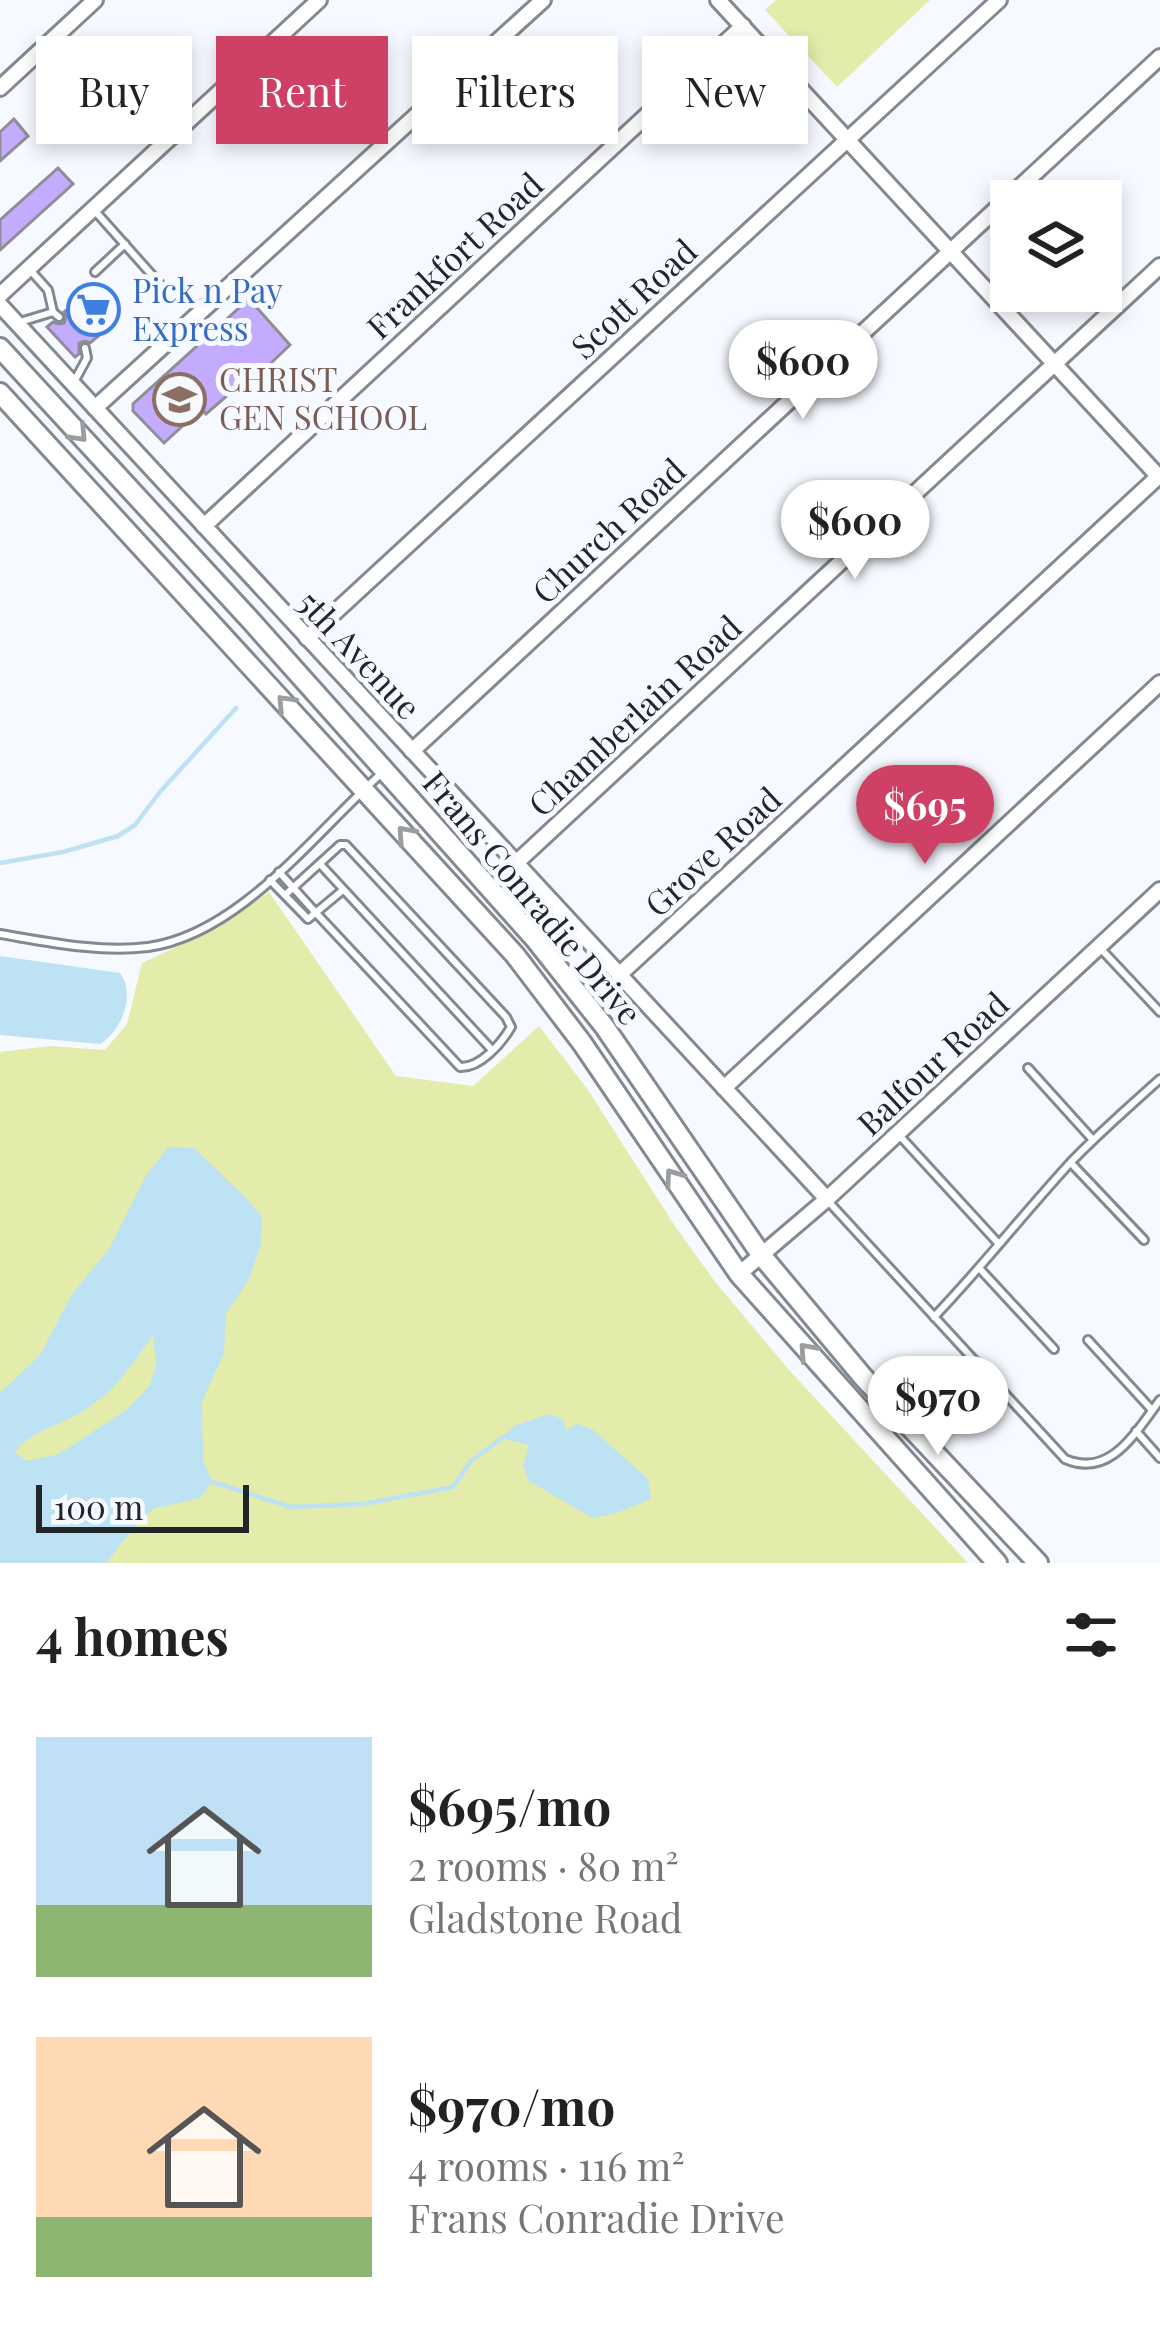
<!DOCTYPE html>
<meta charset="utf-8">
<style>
:root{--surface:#fff;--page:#f6f6f6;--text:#222;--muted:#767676;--accent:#cf4065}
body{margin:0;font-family:"Playfair Display",serif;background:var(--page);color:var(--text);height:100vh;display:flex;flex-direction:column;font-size:45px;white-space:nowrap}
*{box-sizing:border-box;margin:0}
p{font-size:39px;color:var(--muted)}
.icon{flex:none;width:66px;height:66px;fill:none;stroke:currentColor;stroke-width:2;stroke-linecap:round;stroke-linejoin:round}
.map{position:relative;height:1563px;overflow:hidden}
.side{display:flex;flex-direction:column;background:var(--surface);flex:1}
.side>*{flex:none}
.guide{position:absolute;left:36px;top:36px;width:1089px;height:108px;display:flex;gap:24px}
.buttons{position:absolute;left:990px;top:180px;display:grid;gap:24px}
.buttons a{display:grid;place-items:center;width:132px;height:132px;border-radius:0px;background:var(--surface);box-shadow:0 6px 18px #0003;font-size:60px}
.scale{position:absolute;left:36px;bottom:30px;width:213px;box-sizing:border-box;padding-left:12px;border:6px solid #232629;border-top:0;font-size:33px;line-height:42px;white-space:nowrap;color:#232629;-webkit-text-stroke:9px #f6f9ff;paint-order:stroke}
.price{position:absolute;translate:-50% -102px;padding:0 27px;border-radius:42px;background:#fff;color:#222;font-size:39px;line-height:78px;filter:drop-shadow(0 3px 6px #0008)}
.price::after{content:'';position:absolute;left:50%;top:72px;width:36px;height:27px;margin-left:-18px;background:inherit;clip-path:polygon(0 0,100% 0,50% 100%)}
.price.selected{background:var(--accent);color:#fff}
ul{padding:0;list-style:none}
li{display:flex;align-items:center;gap:36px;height:300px;padding:0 36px}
li span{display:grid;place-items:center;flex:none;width:336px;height:240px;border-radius:0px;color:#555}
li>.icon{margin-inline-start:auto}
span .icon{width:144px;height:144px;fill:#fffc;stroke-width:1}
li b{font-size:51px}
h2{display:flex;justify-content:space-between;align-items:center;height:144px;padding:0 36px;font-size:51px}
.chip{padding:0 42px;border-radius:0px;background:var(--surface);box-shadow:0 6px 18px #0003;font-size:42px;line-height:108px}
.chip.selected{background:var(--accent);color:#fff}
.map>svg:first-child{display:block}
.green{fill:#e3ecaa}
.water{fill:#bce2f4;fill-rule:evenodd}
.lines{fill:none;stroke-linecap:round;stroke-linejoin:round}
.stream{stroke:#bce2f4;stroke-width:4.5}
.building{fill:#c3acfe;stroke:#908d97;stroke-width:3}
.lane-casing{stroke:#838991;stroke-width:12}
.street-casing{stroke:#838991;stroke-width:20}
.secondary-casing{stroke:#838991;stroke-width:24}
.lane{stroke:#fff;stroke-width:6}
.street{stroke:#fff;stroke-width:14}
.secondary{stroke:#fff;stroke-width:18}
.oneway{stroke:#9c9d9f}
.labels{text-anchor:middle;stroke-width:10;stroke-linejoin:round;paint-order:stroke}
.street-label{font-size:33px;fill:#232629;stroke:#f6f9ff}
.shop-label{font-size:33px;fill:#366cbe;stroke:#f6f9ff;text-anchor:start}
.education-label{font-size:33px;fill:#785e54;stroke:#f6f9ff;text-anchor:start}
</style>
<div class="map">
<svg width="1160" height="1563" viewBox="0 0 1160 1563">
<rect width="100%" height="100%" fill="#f6f9ff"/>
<g class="green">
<polygon points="776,0 930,0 837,87 765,10"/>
<polygon points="269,892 396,1076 473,1086 539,1026 588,1090 677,1229 716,1283 789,1370 968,1563 0,1563 0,1052 50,1046 105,1050 127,1024 142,963 216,928"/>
</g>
<g class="water">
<path d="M0,956L120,973C136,995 122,1030 100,1044L0,1035Z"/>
<path d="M168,1147L194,1148L245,1197L262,1217L261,1244L249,1279L226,1314L224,1353L202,1402L203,1460L212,1482L200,1498L153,1509L122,1542L107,1563H0V1393L40,1355L72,1294L109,1249L145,1177ZM153,1335L156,1366L150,1385L129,1408L59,1454L27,1461L15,1452C32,1429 66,1424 89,1407C118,1388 134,1362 153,1335Z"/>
<polygon points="549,1414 563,1419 566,1430 577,1424 592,1429 648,1479 651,1499 617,1513 593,1518 529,1481 523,1466 529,1445 502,1438 514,1426"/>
</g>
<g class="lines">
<g class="stream">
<polyline points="0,863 63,852 118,836 135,825 159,793 236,708"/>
<polyline points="212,1482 291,1507 363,1504 453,1487 471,1461 502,1438"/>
</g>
</g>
<g class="building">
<polygon points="14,119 28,136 0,161 0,132"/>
<polygon points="58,168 73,184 0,250 0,220"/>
<polygon points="249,299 290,345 248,385 244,381 206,414 201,409 164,443 133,411 133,404"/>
<polygon points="76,302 103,332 90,343 85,341 79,343 79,354 75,357 47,327 53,322 59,324 64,323 66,317 64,312"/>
</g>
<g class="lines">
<defs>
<g id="lane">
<polyline points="95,211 160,284"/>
<polyline points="31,271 48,290 53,312"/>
<polyline points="95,272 125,244"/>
<polyline points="20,322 53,312 59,317"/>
<polyline points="74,382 87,358 85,348"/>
<polyline points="320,864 492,1050"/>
<path d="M279,872L316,913L460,1067C480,1068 501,1044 511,1027L506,1017L346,845H340L285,895"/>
<polyline points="270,880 308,919 343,890"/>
<path d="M0,934C48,942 99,953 148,947C241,934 316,831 383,772"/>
<polyline points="1101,949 1160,1012"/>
<polyline points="1028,1068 1093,1140"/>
<polyline points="899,1135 998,1243"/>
<polyline points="1071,1163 1144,1240"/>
<path d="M827,1200L1065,1459C1111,1479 1136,1431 1160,1400"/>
<polyline points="980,1269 1054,1349"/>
<path d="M934,1317C982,1267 1024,1213 1071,1162C1099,1133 1130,1106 1160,1079"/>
<polyline points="1088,1340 1152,1410"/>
<polyline points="1136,1431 1160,1458"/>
</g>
<g id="street">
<polyline points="718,0 1160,478"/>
<polyline points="0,88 95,0"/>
<polyline points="0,295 319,0"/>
<polyline points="0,305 827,1199"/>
<polyline points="95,408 543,0"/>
<polyline points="204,526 743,26"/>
<polyline points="307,638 999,0"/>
<polyline points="412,751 1160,57"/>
<polyline points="516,863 1160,266"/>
<polyline points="619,975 1160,475"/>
<polyline points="724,1088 1160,683"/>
<polyline points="739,1274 827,1199 1160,890"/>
</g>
<g id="secondary">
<polyline points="0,348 253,623 535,939 604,1026 762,1256 863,1377 1038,1563"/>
<polyline points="0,393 515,955 582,1043 739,1274 997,1563"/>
</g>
</defs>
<use href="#lane" class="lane-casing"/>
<use href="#street" class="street-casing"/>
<use href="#secondary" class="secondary-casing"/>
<use href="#lane" class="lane"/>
<use href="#street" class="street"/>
<use href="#secondary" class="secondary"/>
</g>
<defs><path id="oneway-chevron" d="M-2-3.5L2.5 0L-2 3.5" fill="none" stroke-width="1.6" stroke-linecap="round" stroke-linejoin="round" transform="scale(3)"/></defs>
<g class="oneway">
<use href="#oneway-chevron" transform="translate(79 434) rotate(47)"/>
<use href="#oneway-chevron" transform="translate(285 703) rotate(-133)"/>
<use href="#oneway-chevron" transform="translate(405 834) rotate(-132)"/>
<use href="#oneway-chevron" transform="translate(673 1177) rotate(-125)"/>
<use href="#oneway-chevron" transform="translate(807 1351) rotate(-132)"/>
</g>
<defs>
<symbol id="supermarket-ring" viewBox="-11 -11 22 22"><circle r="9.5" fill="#f6f9ff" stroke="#3f7fe0" stroke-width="1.5"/><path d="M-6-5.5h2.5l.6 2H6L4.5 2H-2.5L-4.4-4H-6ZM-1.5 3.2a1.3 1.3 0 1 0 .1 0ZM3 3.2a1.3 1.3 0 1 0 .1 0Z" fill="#3f7fe0"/></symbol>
<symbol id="school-ring" viewBox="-11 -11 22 22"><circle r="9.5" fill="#f6f9ff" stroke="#8d6e63" stroke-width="1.5"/><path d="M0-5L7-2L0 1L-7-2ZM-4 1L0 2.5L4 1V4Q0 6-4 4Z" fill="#8d6e63"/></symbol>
</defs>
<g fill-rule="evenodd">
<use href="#supermarket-ring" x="64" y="280" width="59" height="59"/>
<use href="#school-ring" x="150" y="370" width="59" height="59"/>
</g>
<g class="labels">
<g class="street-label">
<text transform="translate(455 256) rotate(-43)" y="12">Frankfort Road</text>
<text transform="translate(634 299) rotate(-43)" y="12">Scott Road</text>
<text transform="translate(609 531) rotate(-43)" y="12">Church Road</text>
<text transform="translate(359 655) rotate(47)" y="12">5th Avenue</text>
<text transform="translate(635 716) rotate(-43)" y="12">Chamberlain Road</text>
<text transform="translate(713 852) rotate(-43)" y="12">Grove Road</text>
<text transform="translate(532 898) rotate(50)" y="12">Frans Conradie Drive</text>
<text transform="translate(933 1064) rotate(-43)" y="12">Balfour Road</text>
</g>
<g class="shop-label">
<text x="132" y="303">Pick n Pay<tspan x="132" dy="38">Express</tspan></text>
</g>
<g class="education-label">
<text x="219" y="392">CHRIST<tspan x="219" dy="38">GEN SCHOOL</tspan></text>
</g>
</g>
</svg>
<div class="buttons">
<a><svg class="icon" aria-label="layers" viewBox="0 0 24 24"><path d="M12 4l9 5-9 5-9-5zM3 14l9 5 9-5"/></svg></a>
</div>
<div class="scale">100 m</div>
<b class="price" style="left:803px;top:422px">$600</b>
<b class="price" style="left:855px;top:582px">$600</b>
<b class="price selected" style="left:925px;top:867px">$695</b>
<b class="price" style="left:938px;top:1458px">$970</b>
<div class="guide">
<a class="chip">Buy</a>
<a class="chip selected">Rent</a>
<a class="chip">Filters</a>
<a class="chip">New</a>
</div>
</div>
<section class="side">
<h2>4 homes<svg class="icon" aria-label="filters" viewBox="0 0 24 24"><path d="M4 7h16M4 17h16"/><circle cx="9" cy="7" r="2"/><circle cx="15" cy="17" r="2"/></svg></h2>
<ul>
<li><span style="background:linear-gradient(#bfe0f5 70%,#8fb573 0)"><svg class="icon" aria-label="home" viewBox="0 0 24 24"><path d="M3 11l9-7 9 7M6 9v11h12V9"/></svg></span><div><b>$695/mo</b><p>2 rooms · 80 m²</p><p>Gladstone Road</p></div></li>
<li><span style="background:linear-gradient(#ffd9b3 75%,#8fb573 0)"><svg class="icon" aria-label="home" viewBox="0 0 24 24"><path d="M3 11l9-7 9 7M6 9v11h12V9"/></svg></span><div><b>$970/mo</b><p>4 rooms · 116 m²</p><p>Frans Conradie Drive</p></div></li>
</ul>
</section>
